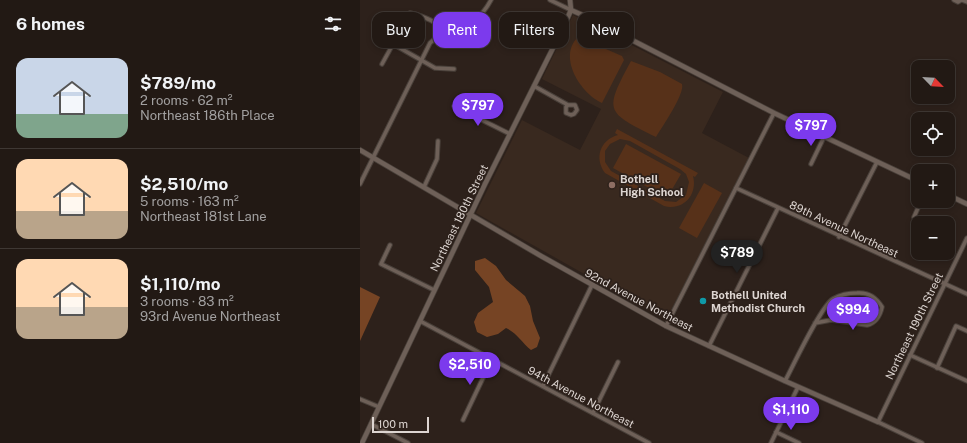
<!DOCTYPE html>
<meta charset="utf-8">
<style>
:root{--surface:#221914;--page:#2e2622;--text:#f1f3f6;--muted:#a2a0a0;--line:#3f3834;--accent:#7c3aed}
body{margin:0;font-family:"Public Sans",sans-serif;background:var(--page);color:var(--text);height:100vh;display:flex;flex-direction:column;font-size:15px;white-space:nowrap}
*{box-sizing:border-box;margin:0}
p{font-size:13px;color:var(--muted)}
.icon{flex:none;width:22px;height:22px;fill:none;stroke:currentColor;stroke-width:2;stroke-linecap:round;stroke-linejoin:round}
.map{position:relative;flex:1;overflow:hidden}
.sheet{display:flex;flex-direction:column;background:var(--surface);width:360px}
.sheet>*{flex:none}
.guide{position:absolute;left:12px;top:12px;width:380px;height:36px;display:flex;gap:8px}
.needle{width:26px;rotate:115deg}
.controls{position:absolute;left:551px;top:60px;display:grid;gap:8px}
.controls a{display:grid;place-items:center;width:44px;height:44px;border-radius:8px;background:var(--surface);box-shadow:0 2px 6px #0003,0 0 0 1px var(--line);font-size:20px}
.scale{position:absolute;left:12px;bottom:10px;width:57px;box-sizing:border-box;padding-left:4px;border:2px solid #ddd5d1;border-top:0;font-size:11px;line-height:14px;white-space:nowrap;color:#ddd5d1;-webkit-text-stroke:3px #2d211b;paint-order:stroke}
.price{position:absolute;translate:-50% -34px;padding:0 9px;border-radius:14px;background:var(--accent);color:#fff;font-size:13px;line-height:26px;filter:drop-shadow(0 1px 2px #0008)}
.price::after{content:'';position:absolute;left:50%;top:24px;width:12px;height:9px;margin-left:-6px;background:inherit;clip-path:polygon(0 0,100% 0,50% 100%)}
.price.current{background:#222;color:#fff}
ul{padding:0;list-style:none}
li{display:flex;align-items:center;gap:12px;height:100px;padding:0 16px}
li+li{border-top:1px solid var(--line)}
li span{display:grid;place-items:center;flex:none;width:112px;height:80px;border-radius:12px;color:#555}
li>.icon{margin-inline-start:auto}
span .icon{width:48px;height:48px;fill:#fffc;stroke-width:1}
li b{font-size:17px}
h2{display:flex;justify-content:space-between;align-items:center;height:48px;padding:0 16px;font-size:17px}
.pill{padding:0 14px;border-radius:12px;background:var(--surface);box-shadow:0 2px 6px #0003,0 0 0 1px var(--line);font-size:14px;line-height:36px}
.pill.current{background:var(--accent);color:#fff}
main{display:flex;flex:1;min-height:0}
.map>svg:first-child{display:block}
.built{fill:#39291f}
.green{fill:#573119;fill-rule:evenodd}
.forest{fill:#764424}
.lines{fill:none;stroke-linecap:round;stroke-linejoin:round}
.minor-casing{stroke:#49403a;stroke-width:5.5}
.tertiary-casing{stroke:#49403a;stroke-width:6}
.minor{stroke:#6e6058;stroke-width:3.5}
.tertiary{stroke:#6e6058;stroke-width:4.5}
.education-dot{fill:#8d6e63;stroke:#2d211b;stroke-width:1.5}
.culture-dot{fill:#0f9aa8;stroke:#2d211b;stroke-width:1.5}
.labels{text-anchor:middle;stroke-width:3.5;stroke-linejoin:round;paint-order:stroke}
.poi-label{font-size:11px;font-weight:bold;fill:#ddd5d1;stroke:#2d211b;text-anchor:start}
.street-label{font-size:11px;fill:#ddd5d1;stroke:#2d211b}
</style>
<main>
<section class="sheet">
<h2>6 homes<svg class="icon" aria-label="filters" viewBox="0 0 24 24"><path d="M4 7h16M4 17h16"/><circle cx="9" cy="7" r="2"/><circle cx="15" cy="17" r="2"/></svg></h2>
<ul>
<li><span style="background:linear-gradient(#c9d6e8 70%,#7fa58c 0)"><svg class="icon" aria-label="home" viewBox="0 0 24 24"><path d="M3 11l9-7 9 7M6 9v11h12V9"/></svg></span><div><b>$789/mo</b><p>2 rooms · 62 m²</p><p>Northeast 186th Place</p></div></li>
<li><span style="background:linear-gradient(#ffd9b3 65%,#b9a48a 0)"><svg class="icon" aria-label="home" viewBox="0 0 24 24"><path d="M3 11l9-7 9 7M6 9v11h12V9"/></svg></span><div><b>$2,510/mo</b><p>5 rooms · 163 m²</p><p>Northeast 181st Lane</p></div></li>
<li><span style="background:linear-gradient(#ffd9b3 60%,#b9a48a 0)"><svg class="icon" aria-label="home" viewBox="0 0 24 24"><path d="M3 11l9-7 9 7M6 9v11h12V9"/></svg></span><div><b>$1,110/mo</b><p>3 rooms · 83 m²</p><p>93rd Avenue Northeast</p></div></li>
</ul>
</section>
<div class="map">
<svg width="607" height="443" viewBox="0 0 607 443">
<rect width="100%" height="100%" fill="#2d211b"/>
<polygon class="built" points="213,15 363,92 342,133 389,158 306,320 116,213 162,120 220,150 241,109 182,79"/>
<g class="green">
<path d="M218,37L262,56L264,60L242,103C221,94 197,57 218,37Z"/>
<path d="M271,61L300,72L322,84C325,94 302,127 296,137C245,112 244,111 271,61Z"/>
<path d="M257,129L338,173L335,177L333,176C338,195 323,211 304,206L245,173C234,158 240,140 258,135L255,133ZM260,139L270,141L320,169L326,174L329,182L326,195L316,202L305,201L251,171L245,162V151L250,144Z"/>
<polygon points="266,144 321,174 307,198 253,168"/>
<polygon points="344,183 362,193 337,238 319,228"/>
</g>
<g class="forest">
<path d="M125,258L136,266L146,280L165,296L170,306L173,321L180,338L177,347L171,350C162,343 157,333 146,328L138,334L127,337L117,332L114,322L118,313L133,302L129,287L115,270V261Z"/>
<polygon points="0,287 20,297 0,341"/>
</g>
<g class="lines">
<defs>
<g id="minor">
<polyline points="190,0 211,10"/>
<polyline points="594,0 598,2 601,0"/>
<polyline points="602,0 607,2"/>
<path d="M50,13C63,16 76,21 85,31"/>
<polyline points="22,64 33,44 75,68 94,69"/>
<polyline points="174,86 208,105 215,105 217,110 214,114 211,115 206,113 206,107 208,105"/>
<polyline points="94,106 150,134"/>
<polyline points="451,164 464,137"/>
<path d="M0,184L70,43C93,20 113,34 131,0"/>
<polyline points="64,187 77,159 78,141"/>
<polyline points="376,188 607,294"/>
<polyline points="554,217 561,201"/>
<polyline points="479,237 517,162"/>
<polyline points="30,245 21,264 74,290"/>
<polyline points="60,321 289,443"/>
<polyline points="306,326 414,113"/>
<polyline points="349,346 418,208"/>
<polyline points="550,355 607,381"/>
<polyline points="577,368 596,326 607,331"/>
<path d="M425,381C433,366 461,306 473,299C480,295 489,293 497,293C508,292 516,297 522,307C520,316 516,323 507,325L471,320L455,323"/>
<polyline points="183,386 232,285"/>
<polyline points="0,399 19,407"/>
<polyline points="233,413 258,362"/>
<polyline points="103,420 132,359"/>
<polyline points="11,424 48,443"/>
<polyline points="416,432 439,443"/>
<polyline points="411,443 438,387"/>
<polyline points="562,443 518,422 607,238"/>
</g>
<g id="tertiary">
<polyline points="211,10 229,18 414,113 558,181"/>
<polyline points="0,150 181,256 306,326 425,381 518,422"/>
<polyline points="588,195 607,204"/>
<polyline points="2,443 125,184 204,26 211,10 210,0"/>
</g>
</defs>
<use href="#minor" class="minor-casing"/>
<use href="#tertiary" class="tertiary-casing"/>
<use href="#minor" class="minor"/>
<use href="#tertiary" class="tertiary"/>
</g>
<circle class="education-dot" cx="252" cy="185" r="4"/>
<circle class="culture-dot" cx="343" cy="301" r="4"/>
<g class="labels">
<g class="poi-label">
<text x="260" y="183">Bothell<tspan x="260" dy="13">High School</tspan></text>
<text x="351" y="299">Bothell United<tspan x="351" dy="13">Methodist Church</tspan></text>
</g>
<g class="street-label">
<text transform="translate(99 218) rotate(-64)" y="4">Northeast 180th Street</text>
<text transform="translate(484 229) rotate(25)" y="4">89th Avenue Northeast</text>
<text transform="translate(279 300) rotate(28)" y="4">92nd Avenue Northeast</text>
<text transform="translate(554 326) rotate(-64)" y="4">Northeast 190th Street</text>
<text transform="translate(221 397) rotate(28)" y="4">94th Avenue Northeast</text>
</g>
</g>
</svg>
<div class="controls">
<a><svg class="needle" viewBox="-14 -14 28 28"><path d="M0-13l5 13h-10z" fill="#e53935"/><path d="M0 13l5-13h-10z" fill="#a2a0a0"/></svg></a>
<a><svg class="icon" aria-label="locate" viewBox="0 0 24 24"><circle cx="12" cy="12" r="6"/><path d="M12 2v4M12 18v4M2 12h4M18 12h4"/></svg></a>
<a>+</a>
<a>−</a>
</div>
<div class="scale">100 m</div>
<b class="price" style="left:118px;top:127px">$797</b>
<b class="price" style="left:451px;top:147px">$797</b>
<b class="price current" style="left:377px;top:274px">$789</b>
<b class="price" style="left:493px;top:331px">$994</b>
<b class="price" style="left:110px;top:386px">$2,510</b>
<b class="price" style="left:431px;top:431px">$1,110</b>
<div class="guide">
<a class="pill">Buy</a>
<a class="pill current">Rent</a>
<a class="pill">Filters</a>
<a class="pill">New</a>
</div>
</div>
</main>
